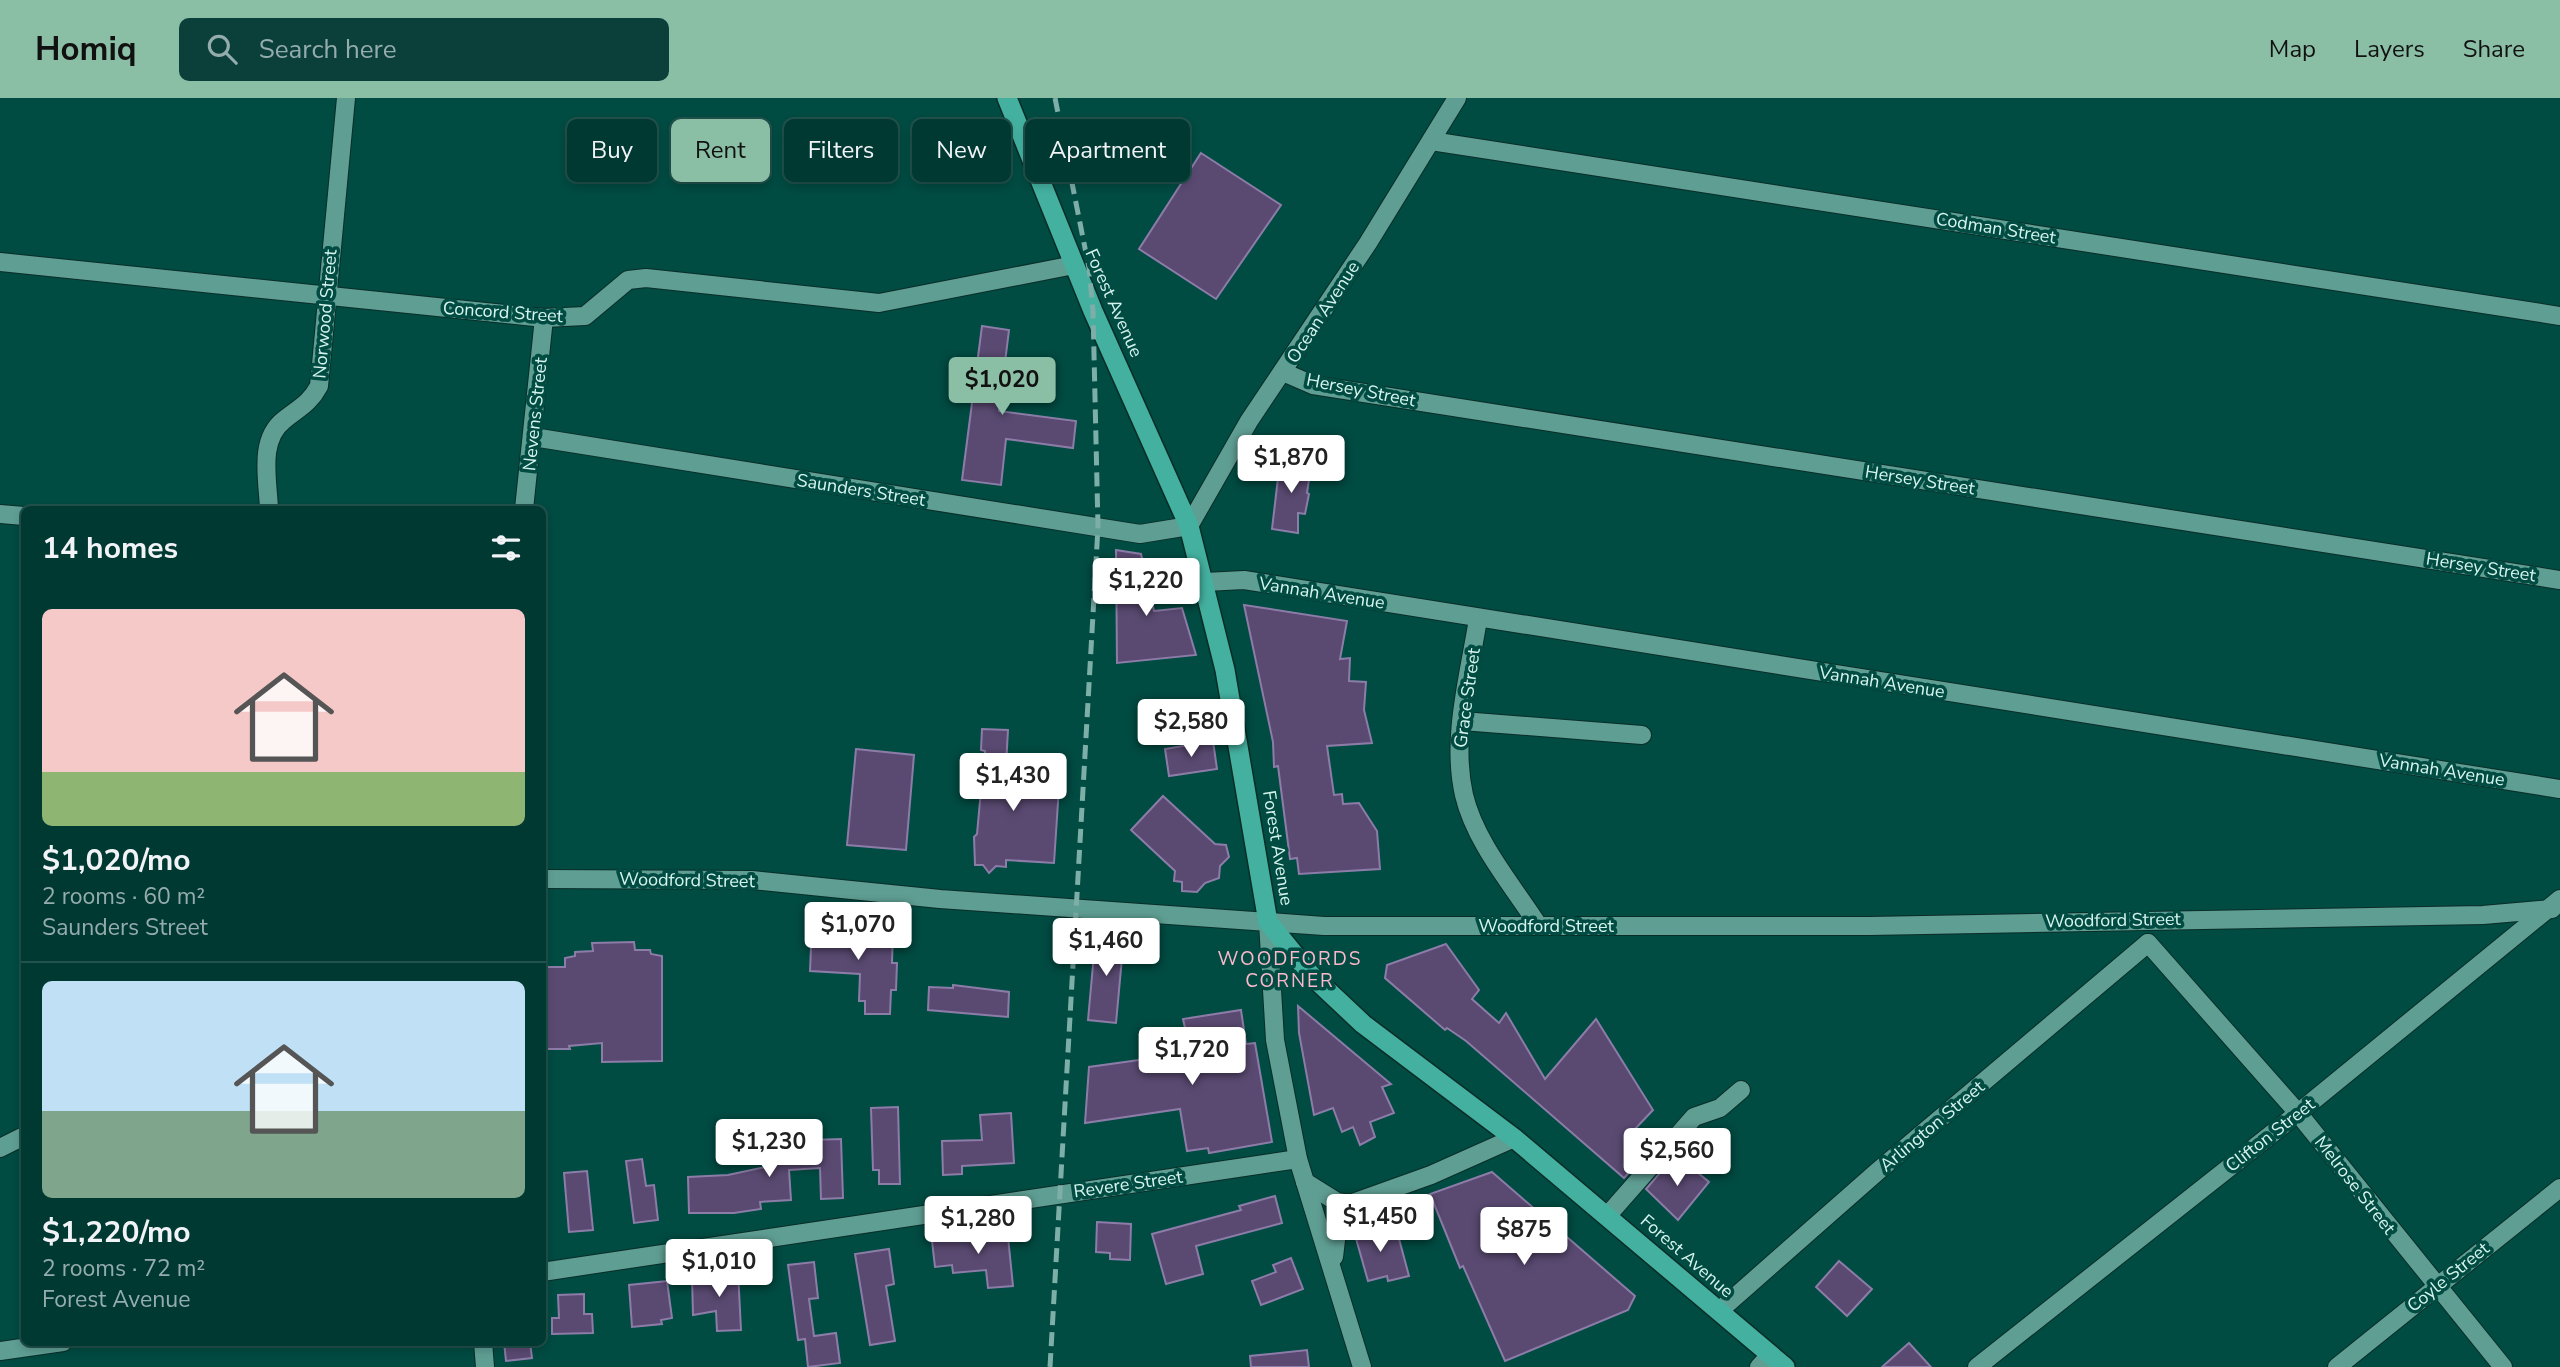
<!DOCTYPE html>
<meta charset="utf-8">
<style>
:root{--surface:#003832;--page:#0a3f3a;--text:#f1f3f6;--muted:#95acac;--line:#22524d;--accent:#8abfa5}
body{margin:0;font-family:"Nunito Sans",sans-serif;background:var(--page);color:var(--text);height:100vh;display:flex;flex-direction:column;font-size:26px;white-space:nowrap}
*{box-sizing:border-box;margin:0}
p{font-size:23px;color:var(--muted)}
.icon{flex:none;width:38px;height:38px;fill:none;stroke:currentColor;stroke-width:2;stroke-linecap:round;stroke-linejoin:round}
.map{position:relative;flex:1;overflow:hidden}
.details{position:absolute;left:21px;top:408px;width:525px;height:840px;display:flex;flex-direction:column;background:var(--surface);border-radius:10px;box-shadow:0 4px 10px #0003,0 0 0 2px var(--line)}
.details>*{flex:none}
.guide{position:absolute;left:567px;top:21px;width:665px;height:63px;display:flex;gap:14px}
.price{position:absolute;translate:-50% -60px;padding:0 16px;border-radius:7px;background:#fff;color:#222;font-size:23px;line-height:46px;filter:drop-shadow(0 2px 4px #0008)}
.price::after{content:'';position:absolute;left:50%;top:42px;width:21px;height:16px;margin-left:-10px;background:inherit;clip-path:polygon(0 0,100% 0,50% 100%)}
.price.selected{background:var(--accent);color:#111}
ul{padding:0;list-style:none}
li{display:grid;align-content:center;gap:14px;height:371px;padding:0 21px}
li+li{border-top:2px solid var(--line)}
li span{display:grid;place-items:center;height:217px;border-radius:10px;color:#555}
li>.icon{margin-inline-start:auto}
span .icon{width:126px;height:126px;fill:#fffc;stroke-width:1}
li b{font-size:30px}
h2{display:flex;justify-content:space-between;align-items:center;height:84px;padding:0 21px;font-size:30px}
.chip{padding:0 24px;border-radius:10px;background:var(--surface);box-shadow:0 4px 10px #0003,0 0 0 2px var(--line);font-size:24px;line-height:63px}
.chip.selected{background:var(--accent);color:#111}
header{display:flex;align-items:center;gap:42px;box-sizing:border-box;height:98px;padding:0 35px;background:var(--accent);color:#111}
header strong{font-size:33px}
nav{display:flex;gap:38px;margin-inline-start:auto;font-size:24px}
.search{width:490px;height:63px;background:var(--page);display:flex;align-items:center;gap:18px;box-sizing:border-box;padding:0 24px;border-radius:10px;color:var(--muted);font-size:26px}
.map>svg:first-child{display:block}
.building{fill:#5a4a72;stroke:#8c7ca8;stroke-width:2}
.lines{fill:none;stroke-linecap:round;stroke-linejoin:round}
.minor-casing{stroke:#0b2d28;stroke-width:20}
.tertiary-casing{stroke:#0b2d28;stroke-width:20}
.secondary-casing{stroke:#0b2d28;stroke-width:20}
.trunk-casing{stroke:#0b2d28;stroke-width:22}
.minor{stroke:#5f9e93;stroke-width:18}
.tertiary{stroke:#5f9e93;stroke-width:18}
.secondary{stroke:#5f9e93;stroke-width:18}
.trunk{stroke:#44b1a0;stroke-width:19}
.rail{stroke:#7daea7;stroke-width:5;stroke-dasharray:14 7;stroke-linecap:butt}
.labels{text-anchor:middle;stroke-width:7;stroke-linejoin:round;paint-order:stroke}
.street-label{font-size:18px;fill:#d5f4ee;stroke:#004b42}
.neighbourhood-label{font-size:19px;letter-spacing:2px;fill:#fcb9cb;stroke:#004b42}
</style>
<header>
<strong>Homiq</strong>
<div class="search"><svg class="icon" aria-label="search" viewBox="0 0 24 24"><circle cx="10" cy="10" r="6"/><path d="M15 15l6 6"/></svg>Search here</div>
<nav><a>Map</a><a>Layers</a><a>Share</a></nav>
</header>
<div class="map">
<svg width="2560" height="1269" viewBox="0 0 2560 1269">
<rect width="100%" height="100%" fill="#004b42"/>
<g class="building">
<polygon points="1201,55 1281,107 1216,201 1139,151"/>
<polygon points="982,228 1009,232 999,313 1076,323 1073,350 1006,341 1001,387 962,382"/>
<polygon points="1300,362 1300,366 1311,368 1307,395 1309,396 1305,416 1298,415 1298,435 1272,431 1280,363"/>
<polygon points="1116,452 1141,456 1154,513 1182,510 1196,557 1117,565"/>
<polygon points="1244,507 1347,523 1340,561 1350,560 1349,583 1366,584 1364,612 1372,645 1327,648 1334,697 1342,696 1343,706 1359,705 1377,733 1380,771 1299,776 1297,760 1290,761 1278,668 1274,669 1273,644"/>
<polygon points="982,631 1008,632 1005,686 1059,689 1054,765 1006,762 1006,769 996,768 989,775 983,767 975,767 974,739 977,736 981,692 983,693 985,653 981,652"/>
<polygon points="1213,643 1217,671 1169,678 1165,651"/>
<polygon points="856,651 914,657 906,752 847,747"/>
<polygon points="1163,698 1215,746 1226,747 1229,759 1220,768 1219,780 1205,785 1197,794 1182,793 1182,784 1174,783 1175,773 1131,732"/>
<polygon points="817,825 838,826 838,833 893,833 892,865 897,865 896,892 891,892 890,916 865,916 865,903 859,903 860,876 810,873 812,826"/>
<polygon points="1096,834 1124,838 1116,925 1088,922"/>
<polygon points="634,844 635,852 650,852 651,856 662,858 662,963 602,964 602,945 569,948 570,951 542,951 542,869 565,869 565,860 575,858 575,854 593,853 592,845"/>
<polygon points="1446,846 1479,892 1472,901 1499,925 1506,915 1545,981 1596,921 1653,1012 1634,1032 1651,1050 1624,1080 1466,943 1447,930 1445,932 1385,880 1387,867"/>
<polygon points="953,887 1009,894 1008,919 928,912 929,889 953,890"/>
<polygon points="1298,908 1391,986 1382,989 1394,1015 1370,1024 1375,1039 1360,1047 1353,1029 1342,1034 1333,1010 1314,1017 1299,935"/>
<polygon points="1241,912 1246,946 1255,945 1272,1044 1209,1055 1208,1050 1187,1053 1180,1011 1085,1025 1089,969 1183,956 1180,931 1185,930 1183,921"/>
<polygon points="898,1009 900,1086 879,1086 879,1072 873,1072 871,1010"/>
<polygon points="1011,1015 1014,1065 962,1068 962,1076 943,1077 942,1043 982,1042 980,1017"/>
<polygon points="841,1041 843,1100 821,1101 820,1070 789,1072 791,1102 760,1104 761,1111 734,1115 689,1115 688,1079 728,1077 765,1069 764,1051 780,1050 779,1043"/>
<polygon points="642,1061 646,1088 654,1087 658,1122 634,1125 626,1063"/>
<polygon points="1672,1061 1689,1074 1692,1070 1709,1084 1678,1122 1646,1091"/>
<polygon points="587,1073 593,1132 569,1134 564,1075"/>
<polygon points="1492,1074 1635,1198 1628,1212 1505,1263 1463,1168 1460,1170 1430,1096"/>
<polygon points="1275,1098 1282,1125 1196,1148 1203,1176 1166,1186 1152,1136 1241,1112 1239,1108"/>
<polygon points="1097,1124 1131,1126 1130,1162 1110,1161 1110,1155 1096,1154"/>
<polygon points="1378,1124 1382,1141 1398,1137 1409,1178 1388,1183 1387,1178 1368,1183 1353,1130"/>
<polygon points="1007,1129 1013,1188 988,1190 986,1172 953,1175 952,1167 935,1169 932,1143 983,1137 982,1132"/>
<polygon points="889,1151 894,1186 886,1188 895,1243 870,1247 855,1156"/>
<polygon points="1291,1160 1303,1191 1261,1207 1252,1183 1276,1174 1273,1167"/>
<polygon points="1839,1163 1872,1191 1847,1218 1816,1189"/>
<polygon points="814,1164 818,1200 809,1201 814,1238 836,1235 840,1265 808,1269 805,1241 798,1242 788,1167"/>
<polygon points="738,1173 741,1232 717,1233 716,1213 693,1217 692,1179"/>
<polygon points="667,1183 672,1220 661,1222 662,1226 632,1229 629,1187"/>
<polygon points="584,1196 584,1216 592,1216 593,1235 552,1236 552,1220 559,1220 558,1197"/>
<polygon points="504,1244 530,1244 532,1260 506,1263"/>
<polygon points="1909,1245 1931,1269 1882,1269"/>
<polygon points="1307,1252 1309,1269 1251,1269 1250,1258"/>
</g>
<g class="lines">
<defs>
<g id="minor">
<polyline points="1431,43 2560,218"/>
<polyline points="0,164 544,220 585,218 628,182 646,180 879,205 1074,167"/>
<polyline points="1283,274 1313,287 2560,482"/>
<polyline points="533,339 1140,436 1189,428"/>
<path d="M269,411C268,382 258,342 284,322C299,310 310,305 319,288L346,0"/>
<polyline points="524,411 544,220"/>
<polyline points="0,416 24,418"/>
<polyline points="1205,484 1244,482 2560,691"/>
<path d="M1478,521C1469,578 1451,640 1464,697C1475,744 1513,788 1538,827"/>
<polyline points="1462,623 1642,637"/>
<polyline points="1268,824 1324,828 1869,828 2483,817 2552,811"/>
<polyline points="2148,845 2298,1015 2503,1269"/>
<polyline points="1608,1117 1694,1019 1720,1010 1741,992"/>
<polyline points="542,1174 1298,1061"/>
<polyline points="1719,1213 1878,1073 2148,845"/>
<polyline points="483,1244 485,1269"/>
<polyline points="0,1253 63,1244"/>
<polyline points="1759,1269 1770,1257"/>
<polyline points="1977,1269 2298,1015 2560,801"/>
<polyline points="2337,1269 2560,1090"/>
</g>
<polyline id="tertiary" points="1305,1084 1337,1104 1350,1106"/>
<g id="secondary">
<polyline points="1189,428 1249,323 1368,145 1457,0"/>
<polyline points="542,781 752,782 940,801 1268,824 1275,942 1298,1061 1362,1269"/>
<polyline points="0,1050 24,1038"/>
<polyline points="1334,1159 1339,1117 1350,1106 1431,1077 1514,1040"/>
</g>
<polyline id="trunk" points="1007,0 1093,213 1189,428 1225,572 1268,824 1312,878 1363,926 1514,1040 1785,1269"/>
</defs>
<use href="#minor" class="minor-casing"/>
<use href="#tertiary" class="tertiary-casing"/>
<use href="#secondary" class="secondary-casing"/>
<use href="#trunk" class="trunk-casing"/>
<use href="#minor" class="minor"/>
<use href="#tertiary" class="tertiary"/>
<use href="#secondary" class="secondary"/>
<use href="#trunk" class="trunk"/>
<polyline class="rail" points="1050,1269 1098,429 1093,213 1089,170 1055,0"/>
</g>
<g class="labels">
<g class="street-label">
<text transform="translate(1996 130) rotate(9)" y="6">Codman Street</text>
<text transform="translate(1114 205) rotate(66)" y="6">Forest Avenue</text>
<text transform="translate(503 214) rotate(4)" y="6">Concord Street</text>
<text transform="translate(1323 214) rotate(-57)" y="6">Ocean Avenue</text>
<text transform="translate(325 216) rotate(-85)" y="6">Norwood Street</text>
<text transform="translate(1361 292) rotate(11)" y="6">Hersey Street</text>
<text transform="translate(535 316) rotate(-84)" y="6">Nevens Street</text>
<text transform="translate(1920 382) rotate(9)" y="6">Hersey Street</text>
<text transform="translate(861 392) rotate(9)" y="6">Saunders Street</text>
<text transform="translate(2481 469) rotate(9)" y="6">Hersey Street</text>
<text transform="translate(1322 495) rotate(9)" y="6">Vannah Avenue</text>
<text transform="translate(1882 584) rotate(9)" y="6">Vannah Avenue</text>
<text transform="translate(1467 600) rotate(-82)" y="6">Grace Street</text>
<text transform="translate(2442 672) rotate(9)" y="6">Vannah Avenue</text>
<text transform="translate(1278 750) rotate(81)" y="6">Forest Avenue</text>
<text transform="translate(687 782) rotate(1)" y="6">Woodford Street</text>
<text transform="translate(2113 822) rotate(-1)" y="6">Woodford Street</text>
<text x="1546" y="834">Woodford Street</text>
<text transform="translate(1932 1028) rotate(-40)" y="6">Arlington Street</text>
<text transform="translate(2270 1037) rotate(-38)" y="6">Clifton Street</text>
<text transform="translate(1128 1086) rotate(-8)" y="6">Revere Street</text>
<text transform="translate(2355 1087) rotate(52)" y="6">Melrose Street</text>
<text transform="translate(1687 1158) rotate(41)" y="6">Forest Avenue</text>
<text transform="translate(2448 1179) rotate(-39)" y="6">Coyle Street</text>
</g>
<g class="neighbourhood-label">
<text x="1290" y="867">WOODFORDS<tspan x="1290" dy="22">CORNER</tspan></text>
</g>
</g>
</svg>
<b class="price selected" style="left:1002px;top:319px">$1,020</b>
<b class="price" style="left:1291px;top:397px">$1,870</b>
<b class="price" style="left:1146px;top:520px">$1,220</b>
<b class="price" style="left:1191px;top:661px">$2,580</b>
<b class="price" style="left:1013px;top:715px">$1,430</b>
<b class="price" style="left:858px;top:864px">$1,070</b>
<b class="price" style="left:1106px;top:880px">$1,460</b>
<b class="price" style="left:1192px;top:989px">$1,720</b>
<b class="price" style="left:769px;top:1081px">$1,230</b>
<b class="price" style="left:1677px;top:1090px">$2,560</b>
<b class="price" style="left:1380px;top:1156px">$1,450</b>
<b class="price" style="left:978px;top:1158px">$1,280</b>
<b class="price" style="left:1524px;top:1169px">$875</b>
<b class="price" style="left:719px;top:1201px">$1,010</b>
<div class="guide">
<a class="chip">Buy</a>
<a class="chip selected">Rent</a>
<a class="chip">Filters</a>
<a class="chip">New</a>
<a class="chip">Apartment</a>
</div>
<section class="details">
<h2>14 homes<svg class="icon" aria-label="filters" viewBox="0 0 24 24"><path d="M4 7h16M4 17h16"/><circle cx="9" cy="7" r="2"/><circle cx="15" cy="17" r="2"/></svg></h2>
<ul>
<li><span style="background:linear-gradient(#f6c9c9 75%,#8fb573 0)"><svg class="icon" aria-label="home" viewBox="0 0 24 24"><path d="M3 11l9-7 9 7M6 9v11h12V9"/></svg></span><div><b>$1,020/mo</b><p>2 rooms · 60 m²</p><p>Saunders Street</p></div></li>
<li><span style="background:linear-gradient(#bfe0f5 60%,#7fa58c 0)"><svg class="icon" aria-label="home" viewBox="0 0 24 24"><path d="M3 11l9-7 9 7M6 9v11h12V9"/></svg></span><div><b>$1,220/mo</b><p>2 rooms · 72 m²</p><p>Forest Avenue</p></div></li>
</ul>
</section>
</div>
